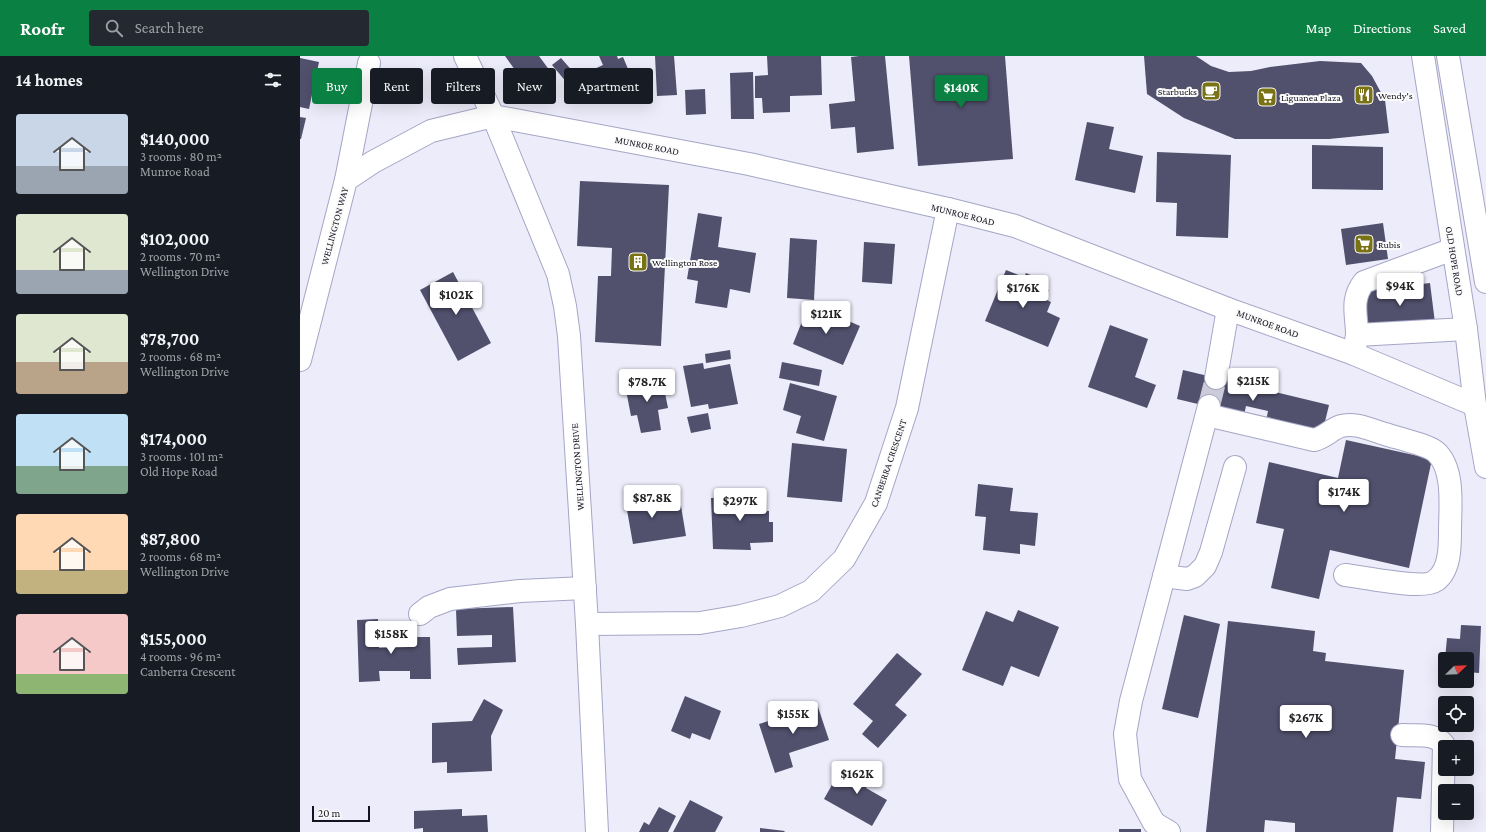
<!DOCTYPE html>
<meta charset="utf-8">
<style>
:root{--surface:#171b24;--page:#242831;--text:#f1f3f6;--muted:#9ea1a6;--accent:#0b8043}
body{margin:0;font-family:"Crimson Pro",serif;background:var(--page);color:var(--text);height:100vh;display:flex;flex-direction:column;font-size:15px;white-space:nowrap}
*{box-sizing:border-box;margin:0}
p{font-size:13px;color:var(--muted)}
.icon{flex:none;width:22px;height:22px;fill:none;stroke:currentColor;stroke-width:2;stroke-linecap:round;stroke-linejoin:round}
.map{position:relative;flex:1;overflow:hidden}
.sheet{display:flex;flex-direction:column;background:var(--surface);width:300px}
.sheet>*{flex:none}
.top-card{position:absolute;left:12px;top:12px;width:380px;height:36px;display:flex;gap:8px}
.needle{width:26px;rotate:67deg}
.tools{position:absolute;left:1138px;top:596px;display:grid;gap:8px}
.tools a{display:grid;place-items:center;width:36px;height:36px;border-radius:4px;background:var(--surface);box-shadow:0 4px 16px #0002;font-size:20px}
.scale{position:absolute;left:12px;bottom:10px;width:58px;box-sizing:border-box;padding-left:4px;border:2px solid #14131f;border-top:0;font-size:11px;line-height:14px;white-space:nowrap;color:#14131f;-webkit-text-stroke:3px #fbfbfb;paint-order:stroke}
.price{position:absolute;translate:-50% -34px;padding:0 9px;border-radius:4px;background:#fff;color:#222;font-size:13px;line-height:26px;filter:drop-shadow(0 1px 2px #0008)}
.price::after{content:'';position:absolute;left:50%;top:24px;width:12px;height:9px;margin-left:-6px;background:inherit;clip-path:polygon(0 0,100% 0,50% 100%)}
.price.current{background:var(--accent);color:#fff}
ul{padding:0;list-style:none}
li{display:flex;align-items:center;gap:12px;height:100px;padding:0 16px}
li span{display:grid;place-items:center;flex:none;width:112px;height:80px;border-radius:4px;color:#555}
li>.icon{margin-inline-start:auto}
span .icon{width:48px;height:48px;fill:#fffc;stroke-width:1}
li b{font-size:17px}
h2{display:flex;justify-content:space-between;align-items:center;height:48px;padding:0 16px;font-size:17px}
.chip{padding:0 14px;border-radius:4px;background:var(--surface);box-shadow:0 4px 16px #0002;font-size:14px;line-height:36px}
.chip.current{background:var(--accent);color:#fff}
header{display:flex;align-items:center;gap:24px;box-sizing:border-box;height:56px;padding:0 20px;background:var(--accent);color:#fff}
header strong{font-size:19px}
nav{display:flex;gap:22px;margin-inline-start:auto;font-size:14px}
.search{width:280px;height:36px;background:var(--page);display:flex;align-items:center;gap:10px;box-sizing:border-box;padding:0 14px;border-radius:4px;color:var(--muted);font-size:15px}
main{display:flex;flex:1;min-height:0}
.map>svg:first-child{display:block}
.building{fill:#51506d}
.lines{fill:none;stroke-linecap:round;stroke-linejoin:round}
.minor-tunnel{stroke:#cccbd9;stroke-width:22;stroke-dasharray:22 11;stroke-linecap:butt}
.minor-casing{stroke:#a5a5c6;stroke-width:24}
.major-casing{stroke:#a5a5c6;stroke-width:24}
.minor{stroke:#fff;stroke-width:22}
.major{stroke:#fff;stroke-width:22}
.labels{text-anchor:middle;stroke-width:4;stroke-linejoin:round;paint-order:stroke}
.poi-label{font-size:10px;fill:#14131f;stroke:#fbfbfb;text-anchor:start}
.street-label{font-size:10px;fill:#14131f;stroke:#fbfbfb}
</style>
<header>
<strong>Roofr</strong>
<div class="search"><svg class="icon" aria-label="search" viewBox="0 0 24 24"><circle cx="10" cy="10" r="6"/><path d="M15 15l6 6"/></svg>Search here</div>
<nav><a>Map</a><a>Directions</a><a>Saved</a></nav>
</header>
<main>
<section class="sheet">
<h2>14 homes<svg class="icon" aria-label="filters" viewBox="0 0 24 24"><path d="M4 7h16M4 17h16"/><circle cx="9" cy="7" r="2"/><circle cx="15" cy="17" r="2"/></svg></h2>
<ul>
<li><span style="background:linear-gradient(#c9d6e8 65%,#9aa5b1 0)"><svg class="icon" aria-label="home" viewBox="0 0 24 24"><path d="M3 11l9-7 9 7M6 9v11h12V9"/></svg></span><div><b>$140,000</b><p>3 rooms · 80 m²</p><p>Munroe Road</p></div></li>
<li><span style="background:linear-gradient(#dfe7d0 70%,#9aa5b1 0)"><svg class="icon" aria-label="home" viewBox="0 0 24 24"><path d="M3 11l9-7 9 7M6 9v11h12V9"/></svg></span><div><b>$102,000</b><p>2 rooms · 70 m²</p><p>Wellington Drive</p></div></li>
<li><span style="background:linear-gradient(#dfe7d0 60%,#b9a48a 0)"><svg class="icon" aria-label="home" viewBox="0 0 24 24"><path d="M3 11l9-7 9 7M6 9v11h12V9"/></svg></span><div><b>$78,700</b><p>2 rooms · 68 m²</p><p>Wellington Drive</p></div></li>
<li><span style="background:linear-gradient(#bfe0f5 65%,#7fa58c 0)"><svg class="icon" aria-label="home" viewBox="0 0 24 24"><path d="M3 11l9-7 9 7M6 9v11h12V9"/></svg></span><div><b>$174,000</b><p>3 rooms · 101 m²</p><p>Old Hope Road</p></div></li>
<li><span style="background:linear-gradient(#ffd9b3 70%,#c2b280 0)"><svg class="icon" aria-label="home" viewBox="0 0 24 24"><path d="M3 11l9-7 9 7M6 9v11h12V9"/></svg></span><div><b>$87,800</b><p>2 rooms · 68 m²</p><p>Wellington Drive</p></div></li>
<li><span style="background:linear-gradient(#f6c9c9 75%,#8fb573 0)"><svg class="icon" aria-label="home" viewBox="0 0 24 24"><path d="M3 11l9-7 9 7M6 9v11h12V9"/></svg></span><div><b>$155,000</b><p>4 rooms · 96 m²</p><p>Canberra Crescent</p></div></li>
</ul>
</section>
<div class="map">
<svg width="1186" height="776" viewBox="0 0 1186 776">
<rect width="100%" height="100%" fill="#ececfa"/>
<g class="building">
<polygon points="205,0 239,0 250,15 228,32"/>
<polygon points="299,0 317,0 318,3 323,1 336,32 306,45 292,14 303,9"/>
<polygon points="355,0 374,0 377,39 357,40"/>
<polygon points="467,0 521,0 522,39 490,40 490,56 463,57 462,42 455,42 455,20 468,19"/>
<polygon points="559,0 585,0 594,93 557,97 555,71 531,73 529,48 555,45 551,1"/>
<polygon points="609,0 705,0 713,103 618,110"/>
<polygon points="844,0 896,0 911,10 929,16 951,15 970,11 1020,5 1061,7 1072,20 1085,44 1089,77 1029,83 935,83 884,62 847,38"/>
<polygon points="0,2 19,6 9,53 0,51"/>
<polygon points="261,2 282,26 273,34 252,9"/>
<polygon points="453,16 454,63 431,63 430,17"/>
<polygon points="405,33 406,58 386,59 385,34"/>
<polygon points="0,61 6,62 1,83 0,83"/>
<polygon points="787,66 814,71 809,93 843,100 835,137 775,124"/>
<polygon points="1012,89 1083,91 1083,134 1012,133"/>
<polygon points="857,96 931,99 928,182 876,180 877,147 856,146"/>
<polygon points="280,125 369,129 361,290 295,286 298,220 311,220 312,192 277,190"/>
<polygon points="398,157 422,161 418,191 456,197 450,237 430,233 427,252 395,247 398,225 387,223"/>
<polygon points="1083,167 1088,203 1046,209 1041,173"/>
<polygon points="490,182 517,184 514,244 487,242"/>
<polygon points="564,186 595,188 592,228 562,226"/>
<polygon points="706,214 724,221 726,217 742,224 740,230 749,234 745,243 751,246 747,256 760,262 748,291 685,265"/>
<polygon points="153,216 191,287 158,305 120,234"/>
<polygon points="1130,227 1135,267 1069,275 1064,235"/>
<polygon points="509,248 560,270 543,309 493,288"/>
<polygon points="810,269 848,283 835,321 856,329 847,352 788,331"/>
<polygon points="430,294 431,303 406,307 405,298"/>
<polygon points="482,306 522,314 519,330 479,322"/>
<polygon points="403,307 404,313 430,308 438,348 409,353 408,348 391,351 383,310"/>
<polygon points="883,314 1029,349 1022,378 966,365 968,355 946,350 944,359 877,343"/>
<polygon points="362,322 368,352 358,354 361,374 341,377 337,359 331,360 325,329"/>
<polygon points="490,327 537,340 524,385 496,377 501,360 483,354"/>
<polygon points="408,357 411,373 391,377 387,361"/>
<polygon points="1046,384 1132,403 1109,512 1030,494 1019,543 971,532 984,473 956,467 969,406 1038,422"/>
<polygon points="492,387 547,393 542,446 487,441"/>
<polygon points="678,428 713,432 710,455 738,457 735,490 720,488 720,498 683,494 686,461 675,460"/>
<polygon points="349,433 352,455 381,450 386,480 333,488 324,437"/>
<polygon points="441,434 441,442 466,441 467,455 469,455 469,466 473,466 473,486 450,487 451,494 413,493 411,442 428,441 428,435"/>
<polygon points="213,551 216,606 158,609 157,592 192,591 192,579 157,580 156,553"/>
<polygon points="718,554 759,571 739,621 711,610 703,630 662,614 686,555 713,566"/>
<polygon points="884,559 920,568 898,662 862,653"/>
<polygon points="78,563 79,592 109,591 108,581 130,581 131,623 110,623 110,615 79,615 80,625 59,626 57,564"/>
<polygon points="928,565 1015,575 1013,595 1026,597 1025,605 1104,614 1095,703 1125,706 1121,743 1097,741 1093,776 995,776 995,767 965,764 964,776 906,776"/>
<polygon points="1161,569 1181,570 1179,617 1167,616 1167,603 1145,603 1147,582 1160,583"/>
<polygon points="597,597 622,618 595,649 607,659 578,692 562,678 573,665 553,648"/>
<polygon points="385,640 421,655 410,684 392,677 390,683 371,675"/>
<polygon points="184,643 203,654 191,680 192,715 147,717 147,706 132,707 132,667 172,665"/>
<polygon points="516,645 529,684 489,697 493,711 475,717 459,668 482,661 485,669 499,665 495,652"/>
<polygon points="561,706 576,714 566,732 587,744 572,770 524,743 538,718 551,725"/>
<polygon points="390,744 423,761 415,776 373,776"/>
<polygon points="359,751 376,760 368,776 339,776 344,766 349,769"/>
<polygon points="162,753 162,760 187,759 188,776 123,776 123,772 114,773 114,755"/>
<polygon points="460,772 485,775 484,776 460,776"/>
<rect x="819" y="773" width="22" height="3"/>
</g>
<g class="lines">
<polyline class="minor-tunnel" points="909,350 916,322"/>
<defs>
<g id="minor">
<polyline points="165,0 193,60 258,218 265,250 269,280 287,568 297,776"/>
<polyline points="46,124 69,7"/>
<polyline points="1057,279 1166,273"/>
<path d="M1054,298C1055,292 1056,285 1057,279C1057,259 1050,244 1064,226L1153,193"/>
<polyline points="0,304 46,124 73,106 131,75 193,60 449,108 648,153 715,170 928,253 1054,298 1175,349"/>
<polyline points="916,322 928,253"/>
<path d="M907,359L1014,384C1026,381 1031,373 1041,370C1055,366 1071,374 1085,378C1097,382 1128,389 1136,396C1155,413 1150,452 1150,475C1150,491 1150,515 1135,525C1123,534 1063,521 1045,519"/>
<polyline points="864,520 887,523 895,520 905,510 911,496 935,411"/>
<polyline points="120,558 129,551 150,543 220,535 285,532"/>
<polyline points="287,568 400,567 441,560 480,550 511,535 544,503 576,447 607,352 648,153"/>
<path d="M1102,679C1116,680 1135,676 1144,689L1142,776"/>
<polyline points="869,776 854,767 830,723 825,678 831,645 909,350"/>
</g>
<g id="major">
<polyline points="1123,0 1166,273 1175,349 1186,411"/>
<polyline points="1148,0 1186,226"/>
</g>
</defs>
<use href="#minor" class="minor-casing"/>
<use href="#major" class="major-casing"/>
<use href="#minor" class="minor"/>
<use href="#major" class="major"/>
</g>
<defs>
<symbol id="cafe-square" viewBox="-11 -11 22 22"><rect x="-9" y="-9" width="18" height="18" rx="4" fill="#797316" stroke="#fbfbfb"/><path d="M-5.5-4.5H6V0H3Q3 3.5 0 3.5H-2.5Q-5.5 3.5-5.5 0ZM3-3.2v2h1.7v-2ZM-6 4.5H4V6H-6Z" fill="#fff"/></symbol>
<symbol id="restaurant-square" viewBox="-11 -11 22 22"><rect x="-9" y="-9" width="18" height="18" rx="4" fill="#797316" stroke="#fbfbfb"/><path d="M-5-6h1v4h1v-4h1v4h1v-4h1v5L-1.5 .5V6h-2V.5L-5-1ZM5-6V6H3V1.5H1.5Q1.5-4 5-6Z" fill="#fff"/></symbol>
<symbol id="supermarket-square" viewBox="-11 -11 22 22"><rect x="-9" y="-9" width="18" height="18" rx="4" fill="#797316" stroke="#fbfbfb"/><path d="M-6-5.5h2.5l.6 2H6L4.5 2H-2.5L-4.4-4H-6ZM-1.5 3.2a1.3 1.3 0 1 0 .1 0ZM3 3.2a1.3 1.3 0 1 0 .1 0Z" fill="#fff"/></symbol>
<symbol id="building-square" viewBox="-11 -11 22 22"><rect x="-9" y="-9" width="18" height="18" rx="4" fill="#797316" stroke="#fbfbfb"/><path d="M-4-6H4V6H1V3H-1V6H-4ZM-2.5-4.3h1.7v1.8h-1.7ZM.8-4.3h1.7v1.8H.8ZM-2.5-1h1.7V.8h-1.7ZM.8-1h1.7V.8H.8Z" fill="#fff"/></symbol>
</defs>
<g fill-rule="evenodd">
<use href="#cafe-square" x="900" y="24" width="22" height="22"/>
<use href="#restaurant-square" x="1053" y="28" width="22" height="22"/>
<use href="#supermarket-square" x="956" y="30" width="22" height="22"/>
<use href="#supermarket-square" x="1053" y="177" width="22" height="22"/>
<use href="#building-square" x="327" y="195" width="22" height="22"/>
</g>
<g class="labels">
<g class="poi-label">
<text x="897" y="39" text-anchor="end">Starbucks</text>
<text x="1078" y="43">Wendy's</text>
<text x="981" y="45">Liguanea Plaza</text>
<text x="1078" y="192">Rubis</text>
<text x="352" y="210">Wellington Rose</text>
</g>
<g class="street-label">
<text transform="translate(347 89) rotate(11)" y="4">MUNROE ROAD</text>
<text transform="translate(663 158) rotate(14)" y="4">MUNROE ROAD</text>
<text transform="translate(34 170) rotate(-75)" y="4">WELLINGTON WAY</text>
<text transform="translate(1155 205) rotate(81)" y="4">OLD HOPE ROAD</text>
<text transform="translate(968 267) rotate(20)" y="4">MUNROE ROAD</text>
<text transform="translate(588 407) rotate(-71)" y="4">CANBERRA CRESCENT</text>
<text transform="translate(277 411) rotate(-94)" y="4">WELLINGTON DRIVE</text>
</g>
</g>
</svg>
<div class="tools">
<a><svg class="needle" viewBox="-14 -14 28 28"><path d="M0-13l5 13h-10z" fill="#e53935"/><path d="M0 13l5-13h-10z" fill="#9ea1a6"/></svg></a>
<a><svg class="icon" aria-label="locate" viewBox="0 0 24 24"><circle cx="12" cy="12" r="6"/><path d="M12 2v4M12 18v4M2 12h4M18 12h4"/></svg></a>
<a>+</a>
<a>−</a>
</div>
<div class="scale">20 m</div>
<b class="price current" style="left:661px;top:53px">$140K</b>
<b class="price" style="left:1100px;top:251px">$94K</b>
<b class="price" style="left:723px;top:253px">$176K</b>
<b class="price" style="left:156px;top:260px">$102K</b>
<b class="price" style="left:526px;top:279px">$121K</b>
<b class="price" style="left:953px;top:346px">$215K</b>
<b class="price" style="left:347px;top:347px">$78.7K</b>
<b class="price" style="left:1044px;top:457px">$174K</b>
<b class="price" style="left:352px;top:463px">$87.8K</b>
<b class="price" style="left:440px;top:466px">$297K</b>
<b class="price" style="left:91px;top:599px">$158K</b>
<b class="price" style="left:493px;top:679px">$155K</b>
<b class="price" style="left:1006px;top:683px">$267K</b>
<b class="price" style="left:557px;top:739px">$162K</b>
<div class="top-card">
<a class="chip current">Buy</a>
<a class="chip">Rent</a>
<a class="chip">Filters</a>
<a class="chip">New</a>
<a class="chip">Apartment</a>
</div>
</div>
</main>
